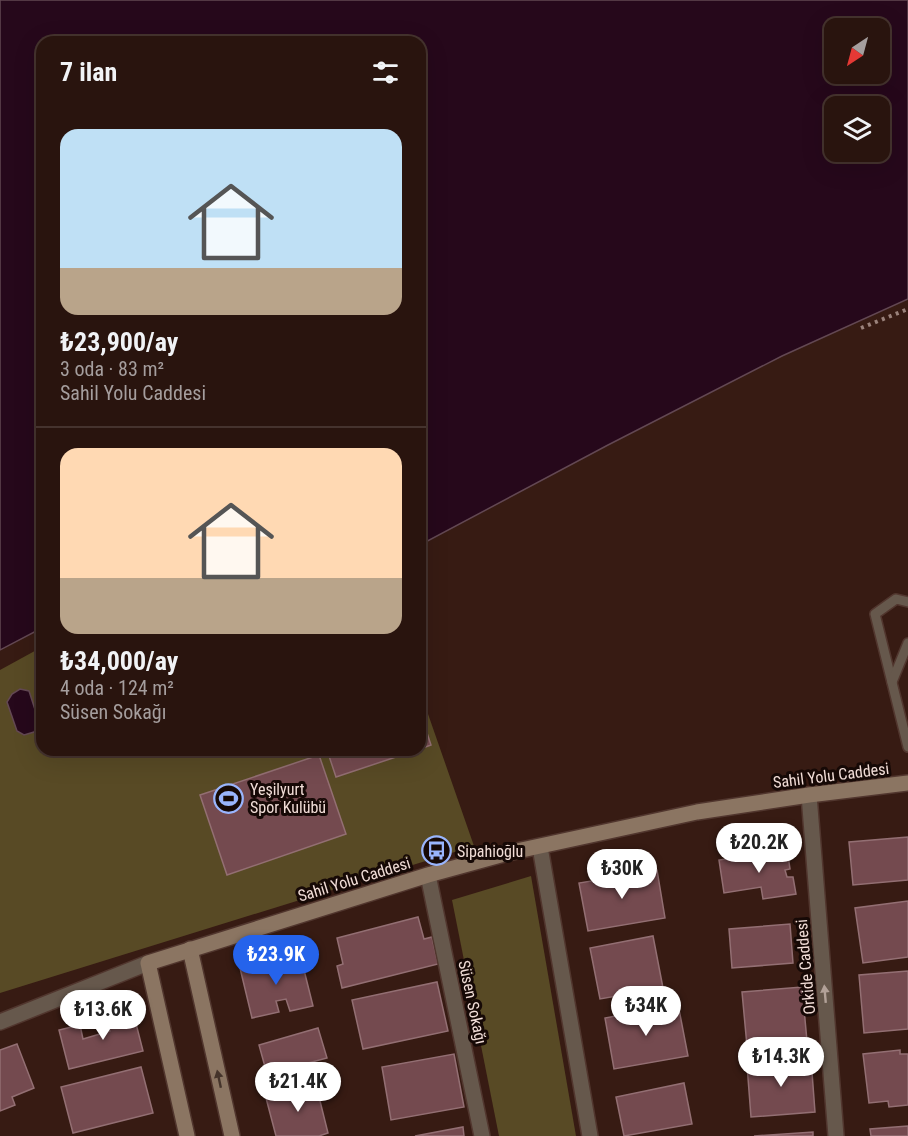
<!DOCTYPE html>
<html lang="tr">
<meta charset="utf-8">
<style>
:root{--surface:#29140e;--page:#311d17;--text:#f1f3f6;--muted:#a59e9e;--line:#45332e;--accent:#2563eb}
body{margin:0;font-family:"Roboto Condensed",sans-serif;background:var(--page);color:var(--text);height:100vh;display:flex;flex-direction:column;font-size:22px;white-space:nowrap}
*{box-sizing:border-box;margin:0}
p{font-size:20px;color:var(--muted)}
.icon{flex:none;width:33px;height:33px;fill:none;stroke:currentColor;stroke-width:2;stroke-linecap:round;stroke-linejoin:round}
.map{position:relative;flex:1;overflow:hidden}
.details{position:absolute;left:36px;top:36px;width:390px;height:720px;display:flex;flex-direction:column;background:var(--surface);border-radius:18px;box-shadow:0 6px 24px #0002,0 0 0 2px var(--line)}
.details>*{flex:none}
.needle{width:39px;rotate:216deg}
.fabs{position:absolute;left:824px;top:18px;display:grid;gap:12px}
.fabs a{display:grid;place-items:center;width:66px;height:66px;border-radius:12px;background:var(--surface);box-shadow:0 6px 24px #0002,0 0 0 2px var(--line);font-size:30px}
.price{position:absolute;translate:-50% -51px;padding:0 14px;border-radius:21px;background:#fff;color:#222;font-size:20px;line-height:39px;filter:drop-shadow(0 2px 3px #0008)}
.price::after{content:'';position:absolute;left:50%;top:36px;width:18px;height:14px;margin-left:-9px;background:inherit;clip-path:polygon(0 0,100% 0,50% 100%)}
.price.active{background:var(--accent);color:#fff}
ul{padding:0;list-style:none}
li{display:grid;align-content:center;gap:12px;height:318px;padding:0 24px}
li+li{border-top:2px solid var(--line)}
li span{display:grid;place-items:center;height:186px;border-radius:18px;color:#555}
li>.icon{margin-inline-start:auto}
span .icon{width:108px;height:108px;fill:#fffc;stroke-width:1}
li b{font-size:26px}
h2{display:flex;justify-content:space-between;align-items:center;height:72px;padding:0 24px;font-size:26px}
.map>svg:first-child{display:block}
.green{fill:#584a25}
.water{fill:#26081b;stroke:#634853;stroke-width:1.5;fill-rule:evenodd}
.building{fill:#744a4f;stroke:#936f73;stroke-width:1.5}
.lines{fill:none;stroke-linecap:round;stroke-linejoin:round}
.lane-casing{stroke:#51362e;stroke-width:12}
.street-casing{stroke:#51362e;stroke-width:18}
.secondary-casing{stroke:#51362e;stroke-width:18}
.path{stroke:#9a827b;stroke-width:4;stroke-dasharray:3 4.5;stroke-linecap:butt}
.lane{stroke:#66584c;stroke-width:9}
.street{stroke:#66584c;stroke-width:15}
.secondary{stroke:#8b7562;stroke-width:15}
.oneway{fill:#b2a198}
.oneway2{fill:#45342b}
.labels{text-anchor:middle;stroke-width:6;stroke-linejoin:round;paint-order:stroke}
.street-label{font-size:16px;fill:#f1ddd7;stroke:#160906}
.poi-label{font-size:16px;fill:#f1ddd7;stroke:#160906;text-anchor:start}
</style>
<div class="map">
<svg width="908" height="1136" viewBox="0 0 908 1136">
<rect width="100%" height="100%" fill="#371b13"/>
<g class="green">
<polygon points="42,647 42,750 420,750 420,691 474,846 0,993 0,670"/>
<polygon points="531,876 576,1136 499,1136 452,900"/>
</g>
<g class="water">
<path d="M0,0H908V299L782,356L608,445L420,545V42H42V628L0,650ZM834,28H879V74H834ZM834,106H879V152H834Z"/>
<polygon points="20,689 29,691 39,722 34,732 24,735 17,731 7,702 12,694"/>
</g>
<g class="building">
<polygon points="420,712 431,745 420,749"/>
<polygon points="327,750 417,750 336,777"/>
<polygon points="319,755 346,834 227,875 200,795"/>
<polygon points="908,837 908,880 853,885 849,842"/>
<polygon points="787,849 790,869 785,870 787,877 793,877 796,894 763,899 761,887 724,893 719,860"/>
<polygon points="657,870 665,918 588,931 579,883"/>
<polygon points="908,901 908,957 863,963 855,908"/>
<polygon points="418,917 424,939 432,937 438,964 342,988 337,966 343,964 337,938"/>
<polygon points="790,924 793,963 732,968 729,929"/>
<polygon points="653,936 663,988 600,999 590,948"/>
<polygon points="300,954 313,1006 290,1011 286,999 276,1001 279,1012 252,1018 240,968"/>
<polygon points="908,971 908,1029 864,1033 859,975"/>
<polygon points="437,982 448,1031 363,1049 352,1000"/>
<polygon points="802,987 807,1041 747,1046 742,992"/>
<polygon points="678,1004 688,1056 614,1069 605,1018"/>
<polygon points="132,1008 143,1051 69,1069 59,1030 80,1025 83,1039 110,1031 106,1014"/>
<polygon points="318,1028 327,1058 267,1074 259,1045"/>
<polygon points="17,1044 34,1088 12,1097 15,1105 0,1111 0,1050"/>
<polygon points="900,1050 900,1054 908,1054 908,1105 889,1107 888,1101 869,1103 863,1054"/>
<polygon points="454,1054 464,1107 391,1120 382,1067"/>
<polygon points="811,1059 815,1112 751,1117 747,1065"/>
<polygon points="141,1067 153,1113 73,1133 61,1087"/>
<polygon points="684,1083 692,1124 624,1136 616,1097"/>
<polygon points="316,1085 328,1133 319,1136 276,1136 266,1098"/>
<polygon points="908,1126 908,1136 871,1136 870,1129"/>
<polygon points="463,1127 464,1136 415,1136"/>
<polygon points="813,1132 813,1136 754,1136"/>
</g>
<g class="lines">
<defs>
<g id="lane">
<polyline points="908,602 896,599 875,614 908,747"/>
<polyline points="892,682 908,643"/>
</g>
<g id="street">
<polyline points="809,795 836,1136"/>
<polyline points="540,847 590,1136"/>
<polyline points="428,875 482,1136"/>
<polyline points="0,1022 148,963"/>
</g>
<g id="secondary">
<polyline points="190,949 232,1136"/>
<polyline points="187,1136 148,963 428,875 508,853 697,812 809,795 908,783"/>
</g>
</defs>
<use href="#lane" class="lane-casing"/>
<use href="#street" class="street-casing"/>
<use href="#secondary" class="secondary-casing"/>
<polyline class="path" points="861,328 908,309"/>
<use href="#lane" class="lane"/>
<use href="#street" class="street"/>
<use href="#secondary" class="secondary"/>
</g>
<defs><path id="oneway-solid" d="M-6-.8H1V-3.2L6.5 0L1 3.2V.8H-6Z" transform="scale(1.5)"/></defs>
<use class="oneway" href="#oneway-solid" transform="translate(825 994) rotate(-95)"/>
<use class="oneway2" href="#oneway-solid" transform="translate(219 1079) rotate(-102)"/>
<defs>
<symbol id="stadium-ring" viewBox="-11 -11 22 22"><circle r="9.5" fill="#160906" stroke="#99b5fd" stroke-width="1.5"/><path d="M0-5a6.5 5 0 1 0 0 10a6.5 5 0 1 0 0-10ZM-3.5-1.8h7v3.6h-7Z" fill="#99b5fd"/></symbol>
<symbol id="bus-ring" viewBox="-11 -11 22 22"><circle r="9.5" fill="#160906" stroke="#99b5fd" stroke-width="1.5"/><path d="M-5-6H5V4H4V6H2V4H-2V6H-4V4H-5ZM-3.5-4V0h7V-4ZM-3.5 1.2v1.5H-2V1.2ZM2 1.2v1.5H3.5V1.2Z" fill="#99b5fd"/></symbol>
</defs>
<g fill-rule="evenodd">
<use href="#stadium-ring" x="212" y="782" width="33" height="33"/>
<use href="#bus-ring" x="420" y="834" width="33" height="33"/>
</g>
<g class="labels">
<g class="street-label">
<text transform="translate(831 775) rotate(-7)" y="6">Sahil Yolu Caddesi</text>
<text transform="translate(354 879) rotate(-17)" y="6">Sahil Yolu Caddesi</text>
<text transform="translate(805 967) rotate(-95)" y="6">Orkide Caddesi</text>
<text transform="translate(473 1002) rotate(78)" y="6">Süsen Sokağı</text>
</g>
<g class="poi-label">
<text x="250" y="795">Yeşilyurt<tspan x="250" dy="18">Spor Kulübü</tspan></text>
<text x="457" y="857">Sipahioğlu</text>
</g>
</g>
</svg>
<div class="fabs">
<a><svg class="needle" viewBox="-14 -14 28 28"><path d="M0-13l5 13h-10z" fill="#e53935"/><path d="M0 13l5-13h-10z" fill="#a59e9e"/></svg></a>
<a><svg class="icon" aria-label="layers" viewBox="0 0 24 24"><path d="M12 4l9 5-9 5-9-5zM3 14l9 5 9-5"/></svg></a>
</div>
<b class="price" style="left:759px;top:874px">₺20.2K</b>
<b class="price" style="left:622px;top:900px">₺30K</b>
<b class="price active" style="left:276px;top:986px">₺23.9K</b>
<b class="price" style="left:646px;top:1037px">₺34K</b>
<b class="price" style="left:103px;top:1041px">₺13.6K</b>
<b class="price" style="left:781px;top:1088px">₺14.3K</b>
<b class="price" style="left:298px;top:1113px">₺21.4K</b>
<section class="details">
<h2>7 ilan<svg class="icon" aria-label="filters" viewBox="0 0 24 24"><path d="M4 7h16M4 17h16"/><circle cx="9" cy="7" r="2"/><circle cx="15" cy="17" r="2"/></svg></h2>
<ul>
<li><span style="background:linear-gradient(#bfe0f5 75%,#b9a48a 0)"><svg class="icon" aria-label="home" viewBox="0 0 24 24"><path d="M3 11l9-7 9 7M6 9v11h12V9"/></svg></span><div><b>₺23,900/ay</b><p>3 oda · 83 m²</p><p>Sahil Yolu Caddesi</p></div></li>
<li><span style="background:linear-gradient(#ffd9b3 70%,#b9a48a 0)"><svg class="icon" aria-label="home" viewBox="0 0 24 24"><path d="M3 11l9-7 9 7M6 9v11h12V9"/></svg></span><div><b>₺34,000/ay</b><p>4 oda · 124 m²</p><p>Süsen Sokağı</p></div></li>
</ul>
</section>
</div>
